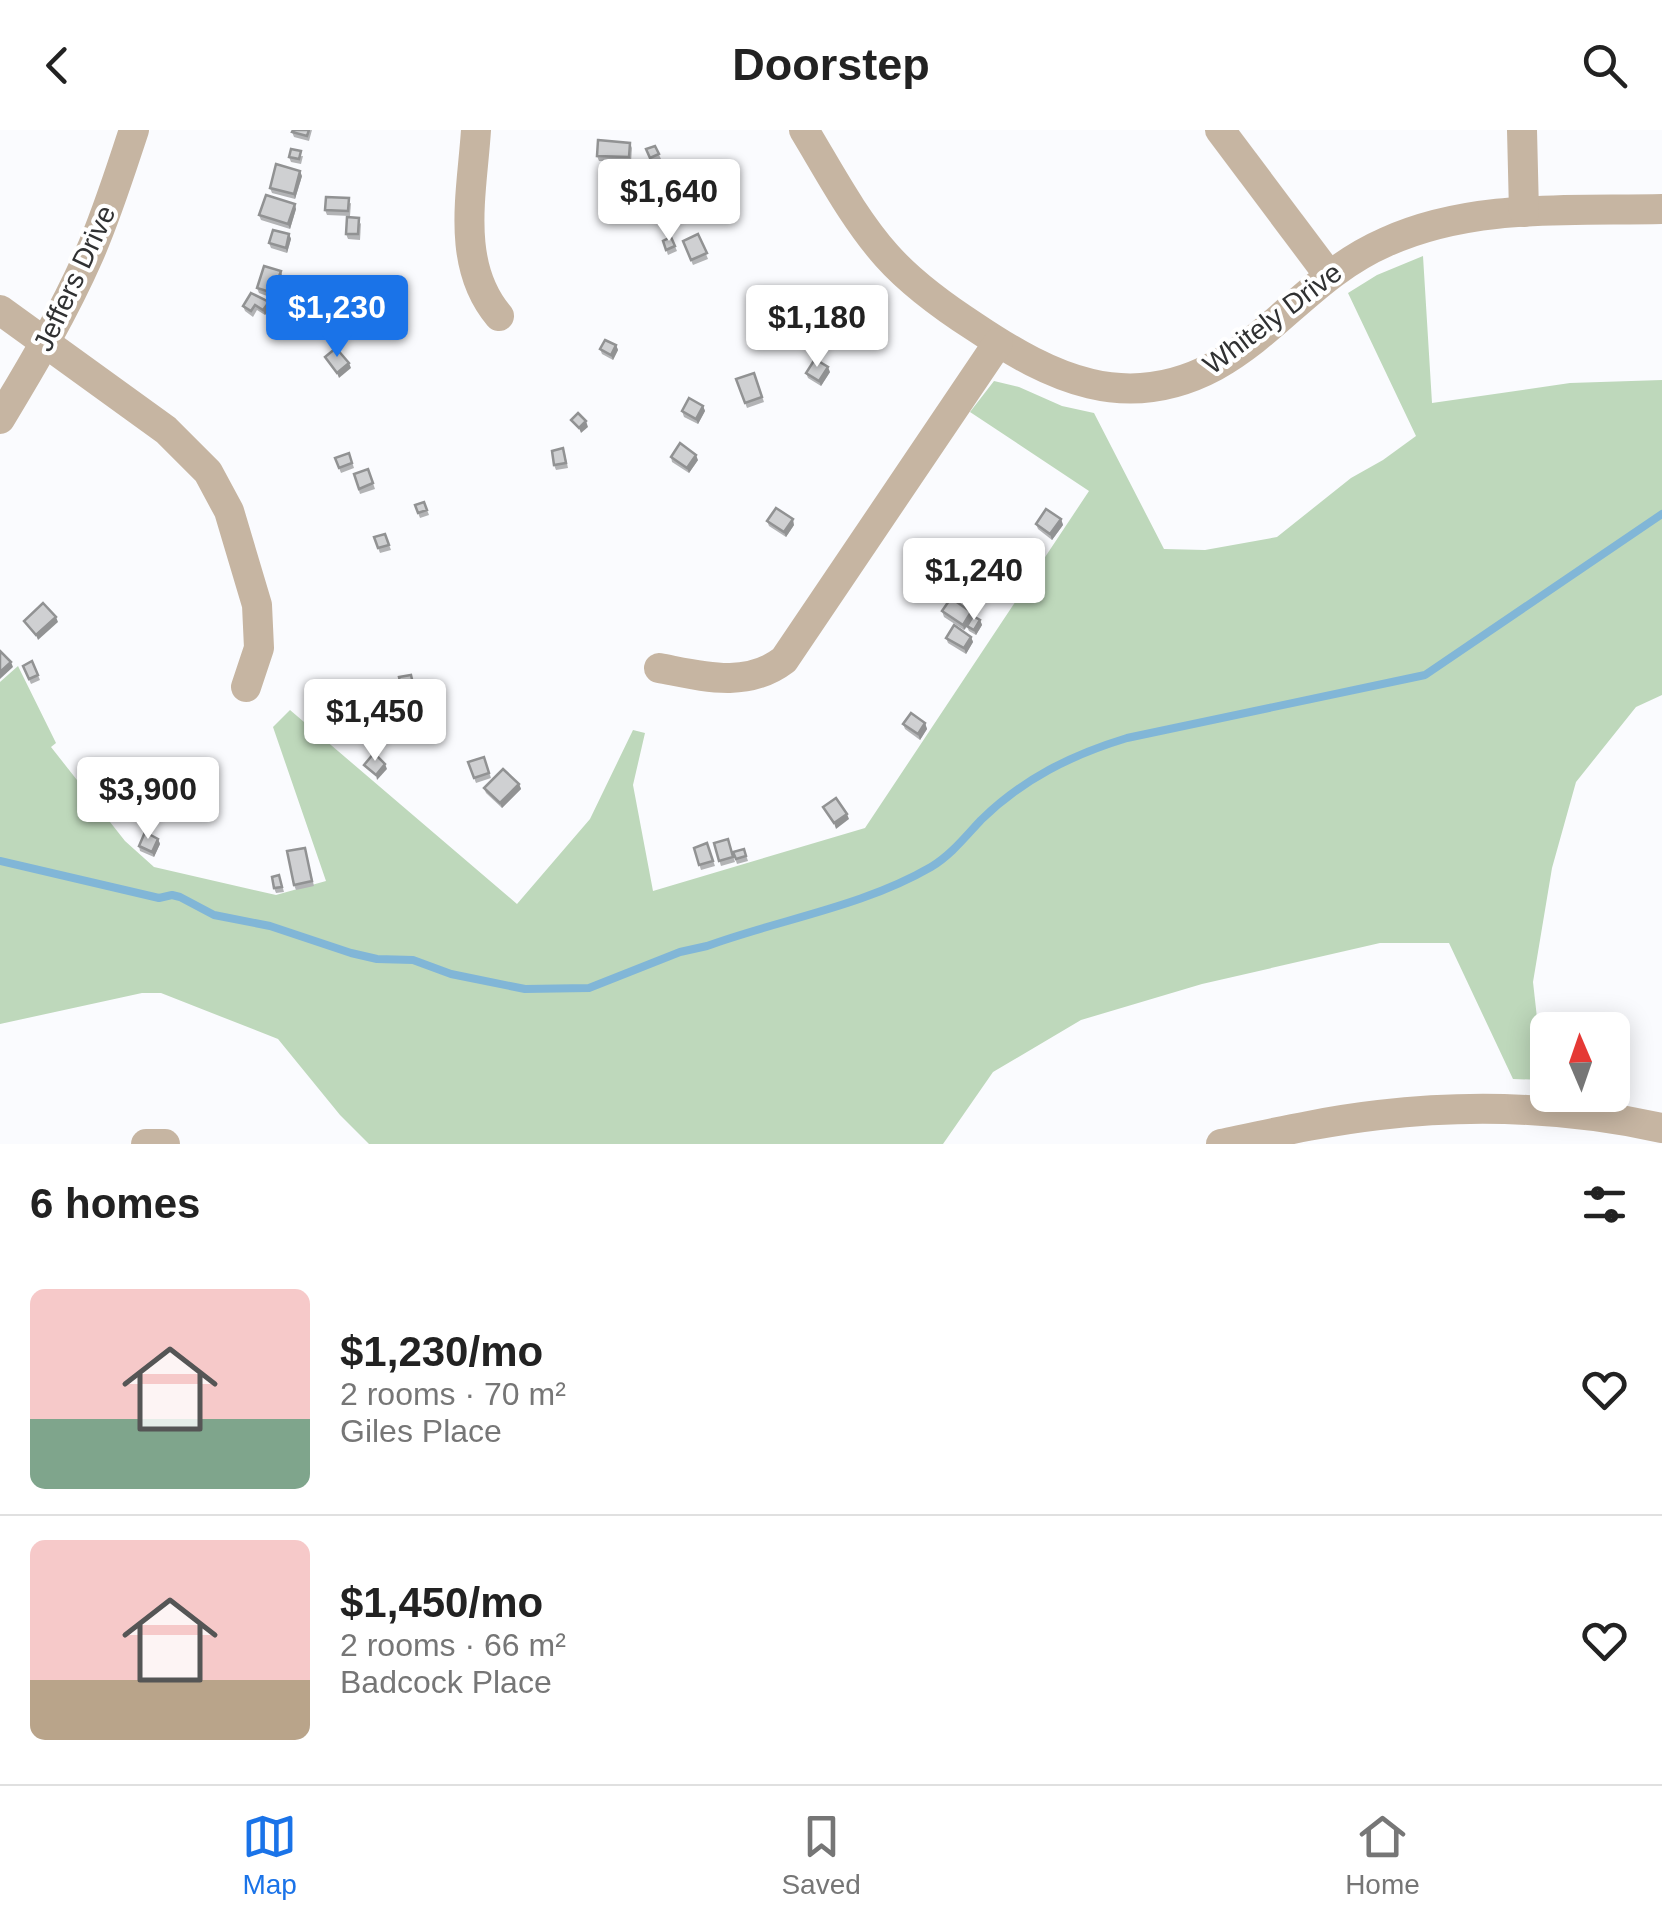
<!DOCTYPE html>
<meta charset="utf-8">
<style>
:root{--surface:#fff;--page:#f6f6f6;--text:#222;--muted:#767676;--line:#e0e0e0;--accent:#1a73e8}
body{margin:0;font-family:Arial,sans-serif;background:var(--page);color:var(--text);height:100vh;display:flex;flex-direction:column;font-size:38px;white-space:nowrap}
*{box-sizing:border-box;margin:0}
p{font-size:32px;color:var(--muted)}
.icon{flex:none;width:55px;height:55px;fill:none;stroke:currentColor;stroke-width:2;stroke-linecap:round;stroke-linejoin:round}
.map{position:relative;height:1014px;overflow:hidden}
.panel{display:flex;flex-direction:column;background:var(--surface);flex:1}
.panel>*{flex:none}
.needle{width:65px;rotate:358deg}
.controls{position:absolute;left:1530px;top:882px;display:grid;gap:20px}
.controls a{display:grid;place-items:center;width:100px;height:100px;border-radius:15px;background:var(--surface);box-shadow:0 5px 25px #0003;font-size:50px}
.price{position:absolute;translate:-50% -85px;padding:0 22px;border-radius:10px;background:#fff;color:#222;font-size:32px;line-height:65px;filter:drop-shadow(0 2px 5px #0008)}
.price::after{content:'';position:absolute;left:50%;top:60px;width:30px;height:22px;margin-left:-15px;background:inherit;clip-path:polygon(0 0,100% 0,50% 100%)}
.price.on{background:var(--accent);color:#fff}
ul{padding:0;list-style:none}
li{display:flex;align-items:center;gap:30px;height:250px;padding:0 30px}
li+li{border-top:2px solid var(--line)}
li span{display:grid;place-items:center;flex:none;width:280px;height:200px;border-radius:15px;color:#555}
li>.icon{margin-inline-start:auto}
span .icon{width:120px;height:120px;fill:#fffc;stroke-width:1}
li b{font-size:42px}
h2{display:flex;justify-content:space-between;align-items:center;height:120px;padding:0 30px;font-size:42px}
header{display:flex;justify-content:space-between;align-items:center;height:130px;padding:0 30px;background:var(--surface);font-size:45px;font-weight:800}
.tab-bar{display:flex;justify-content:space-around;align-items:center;height:140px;border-top:2px solid var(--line);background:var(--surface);font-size:28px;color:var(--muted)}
.tab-bar a{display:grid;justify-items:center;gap:5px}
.tab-bar .on{color:var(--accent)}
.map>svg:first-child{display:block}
.park{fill:#bed8bb}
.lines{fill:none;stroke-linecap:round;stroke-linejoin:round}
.stream{stroke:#81b6d7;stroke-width:8}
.minor{stroke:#c6b5a2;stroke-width:30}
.wall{fill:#b2b3b5}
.shaded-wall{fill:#919293}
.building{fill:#cfd0d2;stroke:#919293;stroke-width:2.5}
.labels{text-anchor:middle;stroke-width:8;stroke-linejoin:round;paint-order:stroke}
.street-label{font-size:28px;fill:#303132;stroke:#fff}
</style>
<header><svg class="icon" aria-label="back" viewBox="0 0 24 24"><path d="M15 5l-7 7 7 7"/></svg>Doorstep<svg class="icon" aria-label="search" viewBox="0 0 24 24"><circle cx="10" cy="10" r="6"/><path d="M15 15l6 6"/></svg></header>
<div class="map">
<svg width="1662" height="1014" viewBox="0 0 1662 1014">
<rect width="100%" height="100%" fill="#fafbfe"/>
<polygon class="park" points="1423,126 1432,273 1570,253 1662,250 1662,565 1636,577 1576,652 1552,738 1533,852 1544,950 1513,949 1449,813 1380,813 1202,854 1081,890 993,942 943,1014 369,1014 340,985 278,909 161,863 142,863 0,894 0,552 18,536 56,613 51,617 125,711 154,737 276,765 326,751 273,597 290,580 517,774 590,689 633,600 645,603 633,655 653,761 865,698 1089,361 970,282 994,251 1019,257 1062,276 1094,283 1164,419 1205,420 1277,407 1351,348 1383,330 1416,306 1348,163 1377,145"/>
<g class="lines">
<path class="stream" d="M0,731L159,768L172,765L180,767L214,785L270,796L351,823L377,829L413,830L451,844L525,859L589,858L680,822L707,816C781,789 862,777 931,737C951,725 965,707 981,690C1023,649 1071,625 1127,608L1425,545L1662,384"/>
<g class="minor">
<path d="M476,0C472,63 455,134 499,186"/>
<path d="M804,0C830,43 854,89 887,126C912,154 944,177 975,197C1051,248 1126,284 1215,236C1278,201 1315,143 1386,112C1472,73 1570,81 1662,79"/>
<polyline points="1220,0 1328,144"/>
<polyline points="1522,0 1524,82"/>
<polyline points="0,180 166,300 208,342 229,381 257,475 259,518 246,557"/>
<path d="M0,289C32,236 64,182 89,125C107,84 120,42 134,0"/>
<path d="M659,538C702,546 746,559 784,530L998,213"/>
<polyline points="146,1014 165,1014"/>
<path d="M1221,1014C1273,1003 1326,991 1379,985C1473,974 1570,978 1662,998"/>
</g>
</g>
<g class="wall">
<polygon points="312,0 309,11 294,7 292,2"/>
<polygon points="630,13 632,18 631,32 599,31 597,26"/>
<polygon points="655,16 661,29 652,33 646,19"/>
<polygon points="303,26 301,34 291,32 289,27"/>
<polygon points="302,46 295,69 272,63 270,58"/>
<polygon points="650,65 652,71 651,91 636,91 635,86"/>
<polygon points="351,73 350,86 327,85 325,80"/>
<polygon points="296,79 290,99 261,90 259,85"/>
<polygon points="361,93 360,110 348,109 346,104"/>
<polygon points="289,104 291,109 287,123 271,118 269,113"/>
<polygon points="698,104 708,129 693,135 683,111"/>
<polygon points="671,107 677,121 668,125 663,111"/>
<polygon points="282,146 275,169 259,163 257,158"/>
<polygon points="314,155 312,170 292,168 290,163"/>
<polygon points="251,163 271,177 265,185 257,180 253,187 245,181 243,176"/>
<polygon points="616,215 618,220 613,230 602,224 600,219"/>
<polygon points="830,242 821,256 808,248 806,243"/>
<polygon points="754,243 764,272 747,278 736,249"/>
<polygon points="703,276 705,281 698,294 684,287 682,281"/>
<polygon points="349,323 354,338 341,343 335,328"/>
<polygon points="565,324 568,338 556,340 554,335"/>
<polygon points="671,327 698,330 689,343 672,332"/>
<polygon points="368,339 375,359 360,364 354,344"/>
<polygon points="424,372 429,385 420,388 415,375"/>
<polygon points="1061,389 1063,395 1052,410 1038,399 1036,394"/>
<polygon points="767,391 794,395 786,407 769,396"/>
<polygon points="385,404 391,420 380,423 374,407"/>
<polygon points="993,426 995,432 990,440 979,434 977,429"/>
<polygon points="942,481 971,482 973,486 980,490 982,495 976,505 969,501 967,497 964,500 944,487"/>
<polygon points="971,507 973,512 966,524 948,513 946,508"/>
<polygon points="32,531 40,550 31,554 23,536"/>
<polygon points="413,550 416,564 404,566 402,561"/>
<polygon points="925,593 927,599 920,610 905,599 903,594"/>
<polygon points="484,627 491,648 476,653 468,632"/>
<polygon points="519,654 521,659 502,678 486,663 484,658"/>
<polygon points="158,709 160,714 154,727 140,721 139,716"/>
<polygon points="728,709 735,732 721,736 714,713"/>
<polygon points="707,713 715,736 701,740 694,718"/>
<polygon points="305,718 314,756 296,760 294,755"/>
<polygon points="744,719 748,731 737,734 733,722"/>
<polygon points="279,745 284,762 276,763 274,758"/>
</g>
<g class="shaded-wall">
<polygon points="300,41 302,46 295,69 294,64"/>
<polygon points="295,74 296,79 290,99 288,94"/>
<polygon points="289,104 291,109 287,123 286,118"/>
<polygon points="281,141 282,146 275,169 273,163"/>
<polygon points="269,172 271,177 265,185 263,180"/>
<polygon points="616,215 618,220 613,230 611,225"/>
<polygon points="349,233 351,238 339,248 337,243"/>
<polygon points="828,237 830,242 821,256 819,251"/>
<polygon points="703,276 705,281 698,294 696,289"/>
<polygon points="586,291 588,297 581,303 579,298"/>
<polygon points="696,325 698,330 689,343 687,338"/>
<polygon points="793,389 794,395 786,407 784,402"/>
<polygon points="1061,389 1063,395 1052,410 1050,404"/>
<polygon points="993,426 995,432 990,440 988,435"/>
<polygon points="971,482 973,487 964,500 963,495"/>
<polygon points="56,487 58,492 38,510 36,505"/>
<polygon points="980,490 982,495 976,505 974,500"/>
<polygon points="971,507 973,512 966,524 964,518"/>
<polygon points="11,532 13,537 0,549 0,542"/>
<polygon points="925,593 927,599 920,610 918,604"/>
<polygon points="385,634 387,639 377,650 376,645"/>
<polygon points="519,654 521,659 502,678 500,673"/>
<polygon points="847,684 849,689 836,699 834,693"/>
<polygon points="158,709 160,714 154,727 152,722"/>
</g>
<g class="building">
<polygon points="293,0 309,0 307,6 292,2"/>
<polygon points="598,10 630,13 629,27 597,26"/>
<polygon points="655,16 659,24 650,28 646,19"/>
<polygon points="291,19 301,21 299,29 289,27"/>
<polygon points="276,34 300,41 294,64 270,58"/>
<polygon points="266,65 295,74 288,94 259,85"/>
<polygon points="636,65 650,65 649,86 635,86"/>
<polygon points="326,67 349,68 348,81 325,80"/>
<polygon points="347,87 359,88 358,104 346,104"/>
<polygon points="273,100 289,104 286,118 269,113"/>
<polygon points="698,104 707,123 691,130 683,111"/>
<polygon points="671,107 675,116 666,120 663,111"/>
<polygon points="264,136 281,141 273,163 257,158"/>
<polygon points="291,148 312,150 311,165 290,163"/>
<polygon points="251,163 269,172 263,180 255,175 251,181 243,176"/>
<polygon points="605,210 616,215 611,225 600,219"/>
<polygon points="336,218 349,233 337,243 325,227"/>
<polygon points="815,229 828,237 819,251 806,243"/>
<polygon points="754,243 762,267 745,273 736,249"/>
<polygon points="689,268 703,276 696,289 682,281"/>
<polygon points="578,283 586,291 579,298 571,290"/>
<polygon points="680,313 696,325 687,338 671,327"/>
<polygon points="563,318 566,333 554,335 552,321"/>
<polygon points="349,323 352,333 339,338 335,328"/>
<polygon points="368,339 373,353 359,359 354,344"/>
<polygon points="424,372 427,380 418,383 415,375"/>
<polygon points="776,378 793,389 784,402 767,391"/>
<polygon points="1046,379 1061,389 1050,404 1036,394"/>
<polygon points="385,404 389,415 378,418 374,407"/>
<polygon points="982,421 993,426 988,435 977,429"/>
<polygon points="951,468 971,482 963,495 942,481"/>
<polygon points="43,473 56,487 36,505 24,491"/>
<polygon points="973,486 980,490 974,500 967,496"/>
<polygon points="954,495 971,507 964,518 946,508"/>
<polygon points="0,521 11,532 0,542"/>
<polygon points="32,531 38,545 29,549 23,536"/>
<polygon points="411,545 414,558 402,561 399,547"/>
<polygon points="911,583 925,593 918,604 903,594"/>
<polygon points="374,623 385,634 376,645 364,635"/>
<polygon points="484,627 489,643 474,648 468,632"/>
<polygon points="503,639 519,654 500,673 484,658"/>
<polygon points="836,668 847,684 834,693 823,677"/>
<polygon points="145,702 158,709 152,722 139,716"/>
<polygon points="728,709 733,727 719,731 714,713"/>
<polygon points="707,713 713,731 699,735 694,718"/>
<polygon points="305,718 312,751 294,755 287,721"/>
<polygon points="744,719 746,726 736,729 733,722"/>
<polygon points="279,745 282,757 274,758 272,747"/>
</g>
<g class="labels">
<g class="street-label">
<text transform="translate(74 148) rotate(-65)" y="10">Jeffers Drive</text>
<text transform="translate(1272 188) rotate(-37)" y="10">Whitely Drive</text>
</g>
</g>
</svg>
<div class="controls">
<a><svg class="needle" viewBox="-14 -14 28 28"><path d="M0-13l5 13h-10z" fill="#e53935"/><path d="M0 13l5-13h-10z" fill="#767676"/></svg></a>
</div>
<b class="price" style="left:669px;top:114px">$1,640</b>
<b class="price on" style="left:337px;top:230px">$1,230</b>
<b class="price" style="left:817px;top:240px">$1,180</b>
<b class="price" style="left:974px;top:493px">$1,240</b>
<b class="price" style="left:375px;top:634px">$1,450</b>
<b class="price" style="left:148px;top:712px">$3,900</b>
</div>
<section class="panel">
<h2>6 homes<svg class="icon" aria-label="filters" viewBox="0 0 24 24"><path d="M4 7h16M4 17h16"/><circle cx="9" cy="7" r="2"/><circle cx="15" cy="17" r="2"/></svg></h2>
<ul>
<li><span style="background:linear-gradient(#f6c9c9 65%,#7fa58c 0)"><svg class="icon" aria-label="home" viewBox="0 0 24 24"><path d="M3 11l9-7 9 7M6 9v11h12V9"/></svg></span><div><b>$1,230/mo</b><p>2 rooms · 70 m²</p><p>Giles Place</p></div><svg class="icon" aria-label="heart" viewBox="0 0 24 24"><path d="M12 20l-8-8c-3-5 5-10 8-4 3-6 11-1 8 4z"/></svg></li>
<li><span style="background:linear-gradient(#f6c9c9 70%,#b9a48a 0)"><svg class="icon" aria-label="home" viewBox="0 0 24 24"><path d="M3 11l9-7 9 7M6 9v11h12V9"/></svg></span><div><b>$1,450/mo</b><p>2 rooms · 66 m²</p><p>Badcock Place</p></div><svg class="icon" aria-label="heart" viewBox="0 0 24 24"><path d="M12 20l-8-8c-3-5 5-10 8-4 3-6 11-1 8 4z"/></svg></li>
</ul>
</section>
<nav class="tab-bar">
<a class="on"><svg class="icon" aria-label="map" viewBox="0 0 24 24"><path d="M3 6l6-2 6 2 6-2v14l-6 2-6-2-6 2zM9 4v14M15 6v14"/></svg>Map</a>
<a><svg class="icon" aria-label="saved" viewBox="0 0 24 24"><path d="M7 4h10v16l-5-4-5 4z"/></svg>Saved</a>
<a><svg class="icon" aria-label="home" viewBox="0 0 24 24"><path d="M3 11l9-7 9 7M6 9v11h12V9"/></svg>Home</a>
</nav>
